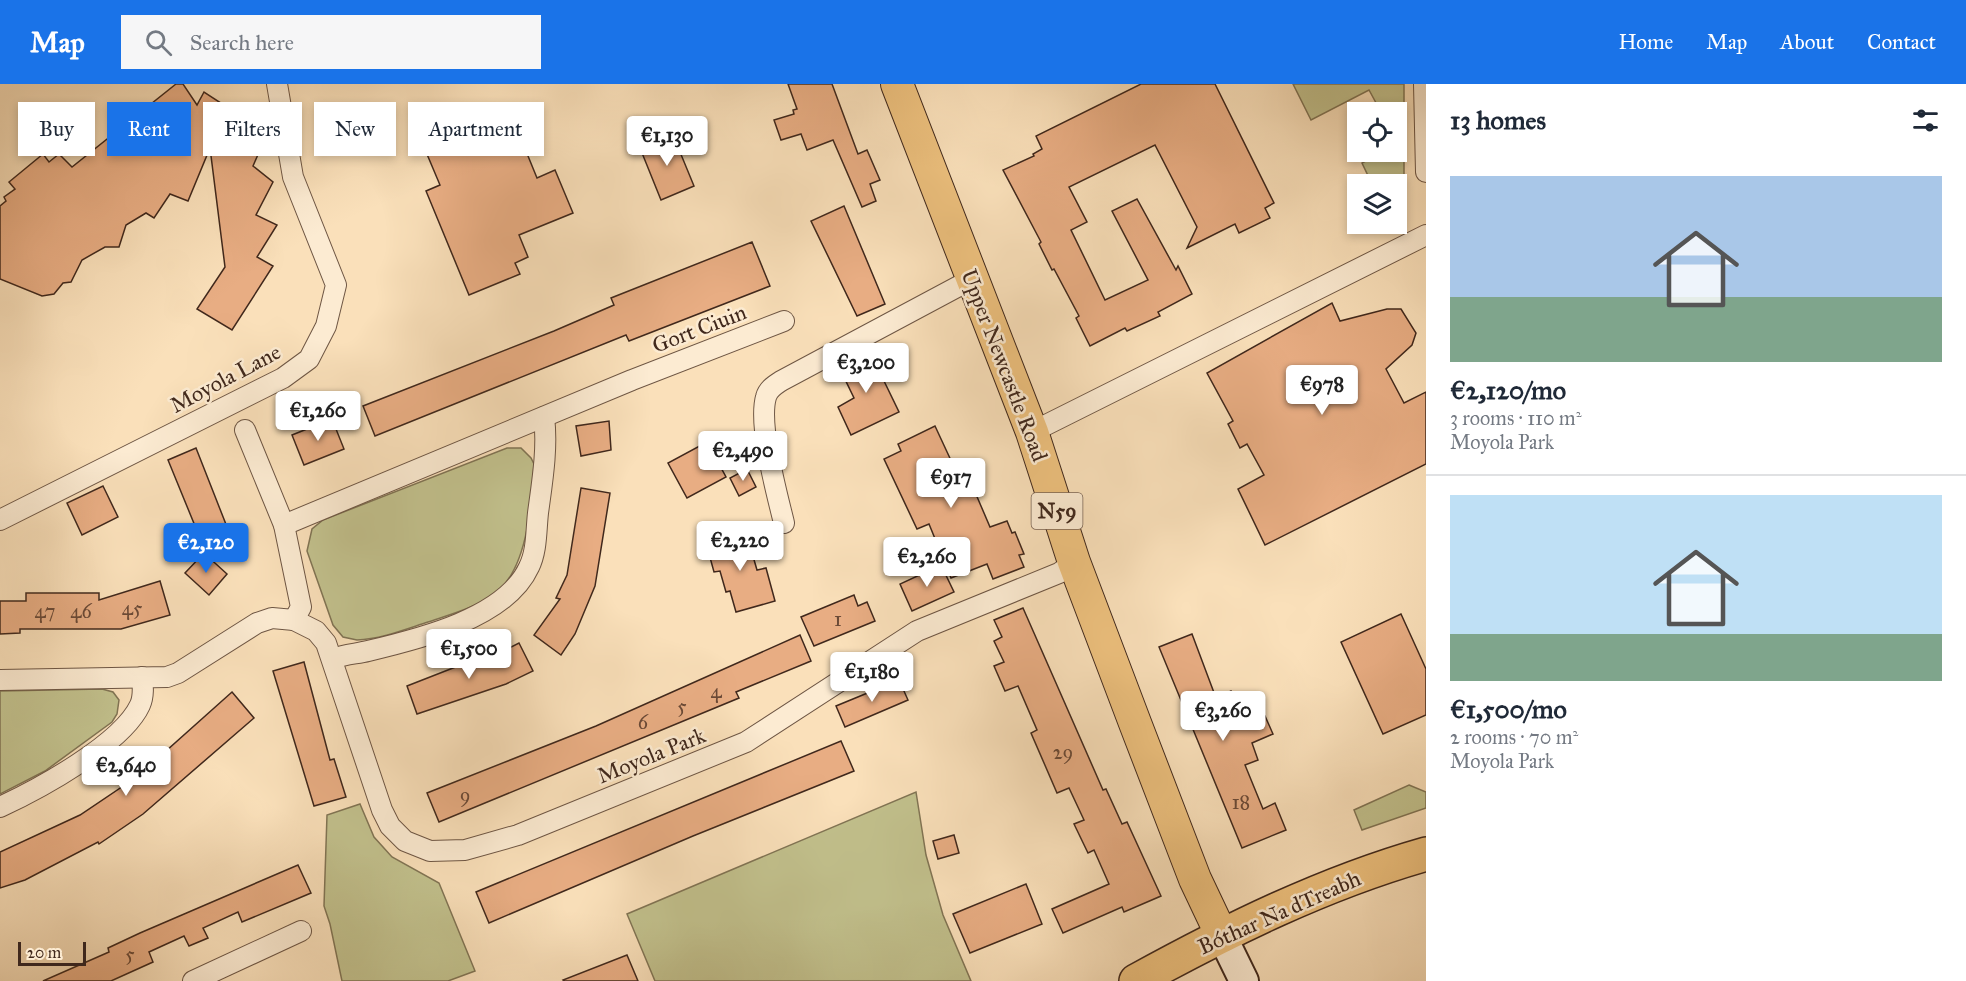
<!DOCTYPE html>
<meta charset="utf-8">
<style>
:root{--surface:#fff;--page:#f6f6f7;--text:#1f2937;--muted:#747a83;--line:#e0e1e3;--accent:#1a73e8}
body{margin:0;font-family:"IM FELL Great Primer",serif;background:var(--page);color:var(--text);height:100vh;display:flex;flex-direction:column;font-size:22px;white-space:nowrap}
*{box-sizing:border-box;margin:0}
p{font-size:20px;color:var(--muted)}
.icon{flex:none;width:33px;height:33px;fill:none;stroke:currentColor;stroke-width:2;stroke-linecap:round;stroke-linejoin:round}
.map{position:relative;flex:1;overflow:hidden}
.drawer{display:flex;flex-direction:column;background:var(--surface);width:540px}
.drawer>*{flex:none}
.guide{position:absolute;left:18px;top:18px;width:570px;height:54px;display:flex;gap:12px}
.controls{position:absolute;left:1347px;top:18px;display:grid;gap:12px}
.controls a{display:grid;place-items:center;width:60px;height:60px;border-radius:0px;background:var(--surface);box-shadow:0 3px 9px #0003;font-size:30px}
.scale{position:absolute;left:18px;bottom:15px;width:68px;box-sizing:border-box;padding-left:6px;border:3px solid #40281c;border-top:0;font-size:16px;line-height:21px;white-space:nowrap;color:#40281c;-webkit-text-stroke:4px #fcebd2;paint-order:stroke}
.price{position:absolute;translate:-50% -51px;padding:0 14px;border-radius:6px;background:#fff;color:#222;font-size:20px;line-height:39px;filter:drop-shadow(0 2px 3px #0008)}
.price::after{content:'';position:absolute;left:50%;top:36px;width:18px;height:14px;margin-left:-9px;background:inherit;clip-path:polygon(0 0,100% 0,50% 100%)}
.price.current{background:var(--accent);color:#fff}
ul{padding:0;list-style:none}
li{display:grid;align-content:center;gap:12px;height:318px;padding:0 24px}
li+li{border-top:2px solid var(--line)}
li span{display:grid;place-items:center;height:186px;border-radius:0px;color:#555}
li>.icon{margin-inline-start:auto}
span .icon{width:108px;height:108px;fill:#fffc;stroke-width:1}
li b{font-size:26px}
h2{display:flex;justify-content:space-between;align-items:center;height:72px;padding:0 24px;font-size:26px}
.chip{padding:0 21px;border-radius:0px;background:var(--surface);box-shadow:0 3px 9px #0003;font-size:21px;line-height:54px}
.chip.current{background:var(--accent);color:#fff}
header{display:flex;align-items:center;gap:36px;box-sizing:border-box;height:84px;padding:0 30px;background:var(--accent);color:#fff}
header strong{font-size:28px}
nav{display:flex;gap:33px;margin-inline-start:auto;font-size:21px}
.search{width:420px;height:54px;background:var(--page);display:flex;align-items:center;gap:15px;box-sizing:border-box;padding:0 21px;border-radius:0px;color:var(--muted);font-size:22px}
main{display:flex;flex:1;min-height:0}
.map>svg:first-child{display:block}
.green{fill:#c2c18d;stroke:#817454;stroke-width:1.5}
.building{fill:#e8ad83;stroke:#40281c;stroke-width:1.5}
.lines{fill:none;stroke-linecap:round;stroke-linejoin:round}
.street-casing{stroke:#6e5644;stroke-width:22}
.secondary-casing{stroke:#40281c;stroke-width:32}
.primary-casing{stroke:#40281c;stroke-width:34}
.highway-casing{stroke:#40281c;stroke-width:36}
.street{stroke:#fcebd2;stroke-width:20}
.secondary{stroke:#fcebd2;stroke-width:28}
.primary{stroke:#edc07d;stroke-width:32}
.highway{stroke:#edc07d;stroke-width:33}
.labels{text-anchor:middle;stroke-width:5;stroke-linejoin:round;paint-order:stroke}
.number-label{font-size:20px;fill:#6a4936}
.shield{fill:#fcebd2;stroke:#786253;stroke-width:1.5}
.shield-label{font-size:21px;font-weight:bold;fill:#40281c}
.street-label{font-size:22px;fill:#40281c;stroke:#fcebd2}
</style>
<header>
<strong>Map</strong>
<div class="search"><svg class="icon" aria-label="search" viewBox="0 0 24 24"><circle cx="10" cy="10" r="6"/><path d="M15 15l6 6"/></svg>Search here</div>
<nav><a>Home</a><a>Map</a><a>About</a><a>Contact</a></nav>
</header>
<main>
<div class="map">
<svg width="1426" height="897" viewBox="0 0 1426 897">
<rect width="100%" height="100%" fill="#fae0ba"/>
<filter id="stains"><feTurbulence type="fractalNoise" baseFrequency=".00333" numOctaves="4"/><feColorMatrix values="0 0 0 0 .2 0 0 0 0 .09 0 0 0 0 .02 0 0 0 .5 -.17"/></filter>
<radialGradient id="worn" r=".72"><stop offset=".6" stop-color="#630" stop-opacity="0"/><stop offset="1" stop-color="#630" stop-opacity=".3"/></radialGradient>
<g class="green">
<polygon points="1293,0 1404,0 1404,92 1400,118 1397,120 1396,100 1372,100 1362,79 1382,68 1396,68 1396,28 1381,28 1369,6 1311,36"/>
<path d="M507,364H521L531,374L534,380C532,417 528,480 499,506C479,523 452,530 428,538C406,545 381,555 357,556L343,553L333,541L307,467L312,445L323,436Z"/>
<polygon points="102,605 113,608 119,616 117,630 112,638 45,687 0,710 0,607"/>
<polygon points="1409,701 1426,708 1426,724 1362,746 1354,726"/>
<polygon points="916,708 926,771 943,831 971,897 655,897 627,830"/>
<polygon points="360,720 374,753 392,773 439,799 475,887 448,897 342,897 330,840 324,822 327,731"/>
</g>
<g class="building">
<polygon points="176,0 183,0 197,21 204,8 244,34 237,51 260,66 253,82 273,98 256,131 277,141 257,173 273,182 232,246 197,225 225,183 210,64 188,117 170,110 154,134 146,129 126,141 119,163 105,163 82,176 71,198 63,199 54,210 42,212 0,195 0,122 6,117 4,113 15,105 9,98 43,70 49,78 59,70 72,83"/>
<polygon points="788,0 832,0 858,70 867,66 880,96 870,100 876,117 862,123 833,56 807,66 801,50 781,56 774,36 794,30 793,26 797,25"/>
<polygon points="1141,0 1215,0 1274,119 1265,124 1270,134 1239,149 1235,140 1187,164 1197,143 1155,61 1069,103 1087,138 1071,146 1105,216 1148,196 1112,127 1137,115 1176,186 1178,182 1192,210 1158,228 1160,232 1127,247 1125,244 1090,262 1076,234 1079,232 1054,185 1052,186 1039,160 1041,158 1003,86 1034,72 1033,70 1042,65 1036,52"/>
<polygon points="508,23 537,94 555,86 573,129 519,151 528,173 515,179 520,190 469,211 426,107 440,101 424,63 439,56 439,52"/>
<polygon points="673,51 694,102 661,116 640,64"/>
<polygon points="844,122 885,220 857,232 811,137"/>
<polygon points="752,158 770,202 629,257 626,251 375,352 363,322 554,247 614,221 611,214"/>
<polygon points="1332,219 1340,237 1387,225 1401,225 1416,249 1412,261 1386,285 1404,319 1426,308 1426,380 1265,461 1238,405 1264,391 1247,360 1240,364 1228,340 1233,337 1207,289"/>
<polygon points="868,264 899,328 851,351 838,323 854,314 841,287 848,283 845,276"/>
<polygon points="332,335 344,365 304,381 292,351"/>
<polygon points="609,337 611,366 581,372 576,342"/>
<polygon points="935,342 961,398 969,394 990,443 1007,437 1012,449 1015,448 1024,470 1019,471 1024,483 993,495 987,480 951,494 929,440 917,445 884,375 901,367 898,360"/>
<polygon points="707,358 726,393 687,414 668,379"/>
<polygon points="196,364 229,448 202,459 168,376"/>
<polygon points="747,385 756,403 739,412 730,394"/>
<polygon points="103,402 118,433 82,451 67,419"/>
<polygon points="581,404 610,409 595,502 575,550 561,571 534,551 560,515 556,514 567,491"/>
<polygon points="746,448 757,486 766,484 775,517 736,528 730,507 726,508 720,487 714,488 706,459"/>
<polygon points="204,469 227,490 209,511 185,489"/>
<polygon points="941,481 954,508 912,527 900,500"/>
<polygon points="160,497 170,531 121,545 20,545 20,549 0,550 0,517 26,517 26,509 99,509 99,516"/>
<polygon points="854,511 858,522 867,518 875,537 814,562 801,533"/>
<polygon points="1023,524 1103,706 1106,705 1122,740 1127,738 1161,812 1124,828 1122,823 1063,849 1052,825 1109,800 1094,766 1088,769 1074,740 1084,736 1069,704 1057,709 1031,649 1037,646 1018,602 1005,607 994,582 1004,578 994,557 1002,553 994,536"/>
<polygon points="1401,530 1426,585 1426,631 1383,650 1341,558"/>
<polygon points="1192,550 1216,614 1231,607 1245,640 1265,632 1273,650 1252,659 1258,676 1245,681 1263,725 1275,719 1286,746 1242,764 1159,563"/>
<polygon points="800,551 811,577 736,608 739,614 439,738 427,709 596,642"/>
<polygon points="519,559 533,587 506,600 417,630 407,602 476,575 478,580"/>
<polygon points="304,578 330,676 334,675 346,713 314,722 273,587"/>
<polygon points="899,596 908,616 845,643 836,622"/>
<polygon points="232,608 254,634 143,730 99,760 98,758 25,796 0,804 0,768 80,731 138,692"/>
<polygon points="841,657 854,687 693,752 489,839 476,808"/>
<polygon points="954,751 959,769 938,775 933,757"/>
<polygon points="298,781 311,809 242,838 238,828 203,844 208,854 189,862 184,852 149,868 153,878 111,897 43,897 109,868 108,864 140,849"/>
<polygon points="1026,800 1042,840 970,869 953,830"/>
<polygon points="627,871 638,897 564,897 563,896"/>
</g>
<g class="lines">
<defs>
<g id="street">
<polyline points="1424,0 1426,88"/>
<polyline points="245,346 284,441 301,523 294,536 316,547 326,559 382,726 390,742 405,757 430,767 465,766 518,751 746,658 917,547 1059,489 1074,478"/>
<polyline points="1032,348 1426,151"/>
<polyline points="0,436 283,294 309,275 326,242 336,201 293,93 277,0"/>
<path d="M784,439C777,410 758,341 766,313C768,305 775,301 781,297L972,195"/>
<polyline points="284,441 632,296 784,237"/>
<path d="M333,575C345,570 356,570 368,567C419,555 506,534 529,483C537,467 536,447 538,429C542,399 548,364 544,333"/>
<polyline points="0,596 167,593 178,589 257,539 272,534 294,536"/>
<path d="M0,723C39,705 122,660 140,621C144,612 143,602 142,593"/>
<polyline points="193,897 301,847"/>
</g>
<polyline id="secondary" points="1222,852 1244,897"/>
<polyline id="primary" points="897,0 1032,348 1074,478 1135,639 1195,795 1222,852"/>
<path id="highway" d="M1136,897C1229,846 1324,799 1426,770"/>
</defs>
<use href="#street" class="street-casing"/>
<use href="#secondary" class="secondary-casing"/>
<use href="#primary" class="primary-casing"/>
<use href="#highway" class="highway-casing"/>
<use href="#street" class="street"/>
<use href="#secondary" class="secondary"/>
<use href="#primary" class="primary"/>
<use href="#highway" class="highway"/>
</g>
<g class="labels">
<g class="number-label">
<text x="132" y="531">45</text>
<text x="45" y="534">47</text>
<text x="81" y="534">46</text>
<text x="838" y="542">1</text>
<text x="716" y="614">4</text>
<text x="682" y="629">5</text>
<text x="643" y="645">6</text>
<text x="1063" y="675">29</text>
<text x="465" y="718">9</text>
<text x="1241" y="725">18</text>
<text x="130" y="877">5</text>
</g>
<rect class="shield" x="1031.5" y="409" width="51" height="36" rx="4.5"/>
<g class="shield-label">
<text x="1057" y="434">N59</text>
</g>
<g class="street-label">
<text transform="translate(699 244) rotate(-21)" y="8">Gort Ciuin</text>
<text transform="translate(1005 281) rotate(69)" y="8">Upper Newcastle Road</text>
<text transform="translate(225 294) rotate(-28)" y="8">Moyola Lane</text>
<text transform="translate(651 671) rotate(-22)" y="8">Moyola Park</text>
<text transform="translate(1279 828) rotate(-24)" y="8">Bóthar Na dTreabh</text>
</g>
</g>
<rect width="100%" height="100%" filter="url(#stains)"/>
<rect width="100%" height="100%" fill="url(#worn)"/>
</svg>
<div class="controls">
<a><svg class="icon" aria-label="locate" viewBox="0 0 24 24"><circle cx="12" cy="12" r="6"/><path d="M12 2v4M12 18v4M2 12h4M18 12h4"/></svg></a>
<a><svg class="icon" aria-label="layers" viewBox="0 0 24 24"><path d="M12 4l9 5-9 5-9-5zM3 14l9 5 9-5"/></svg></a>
</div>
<div class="scale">20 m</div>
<b class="price" style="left:667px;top:83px">€1,130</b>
<b class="price" style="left:866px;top:310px">€3,200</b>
<b class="price" style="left:1322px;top:332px">€978</b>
<b class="price" style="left:318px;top:358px">€1,260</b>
<b class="price" style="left:743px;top:398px">€2,490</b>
<b class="price" style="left:951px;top:425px">€917</b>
<b class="price" style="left:740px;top:488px">€2,220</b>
<b class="price current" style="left:206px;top:490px">€2,120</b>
<b class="price" style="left:927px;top:504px">€2,260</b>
<b class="price" style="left:469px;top:596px">€1,500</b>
<b class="price" style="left:872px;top:619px">€1,180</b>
<b class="price" style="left:1223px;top:658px">€3,260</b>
<b class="price" style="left:126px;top:713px">€2,640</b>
<div class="guide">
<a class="chip">Buy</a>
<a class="chip current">Rent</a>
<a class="chip">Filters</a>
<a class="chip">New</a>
<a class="chip">Apartment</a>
</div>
</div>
<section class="drawer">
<h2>13 homes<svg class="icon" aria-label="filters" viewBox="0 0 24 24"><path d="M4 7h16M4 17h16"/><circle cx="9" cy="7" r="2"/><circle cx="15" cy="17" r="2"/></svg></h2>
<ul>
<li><span style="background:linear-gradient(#a9c7e8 65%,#7fa58c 0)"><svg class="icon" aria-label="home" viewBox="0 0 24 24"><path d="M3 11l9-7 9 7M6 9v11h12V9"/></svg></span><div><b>€2,120/mo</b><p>3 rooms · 110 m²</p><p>Moyola Park</p></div></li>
<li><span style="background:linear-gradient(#bfe0f5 75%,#7fa58c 0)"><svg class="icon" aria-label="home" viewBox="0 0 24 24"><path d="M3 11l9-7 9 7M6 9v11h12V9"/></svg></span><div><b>€1,500/mo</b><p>2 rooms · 70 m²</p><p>Moyola Park</p></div></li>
</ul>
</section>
</main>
